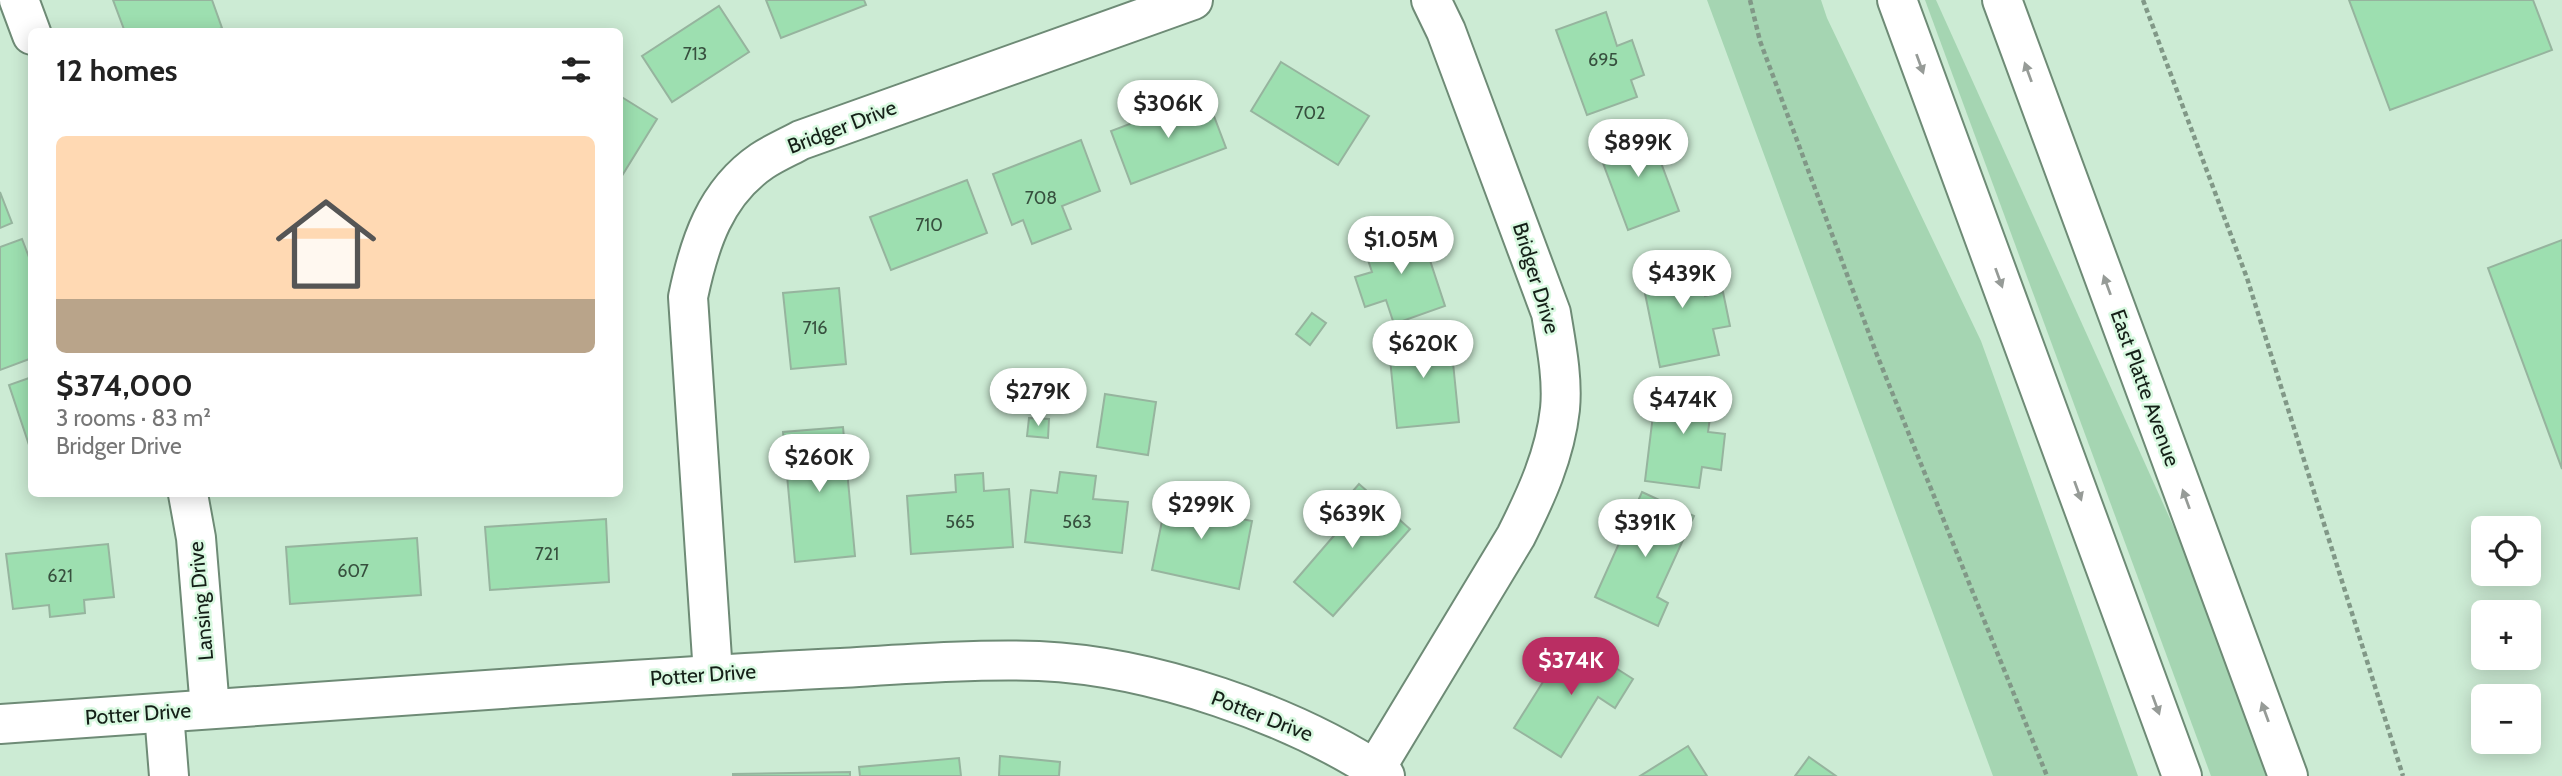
<!DOCTYPE html>
<meta charset="utf-8">
<style>
:root{--surface:#fff;--page:#f2f2f2;--text:#222;--muted:#767676;--accent:#ba2e63}
body{margin:0;font-family:Cabin,sans-serif;background:var(--page);color:var(--text);height:100vh;display:flex;flex-direction:column;font-size:26px;white-space:nowrap}
*{box-sizing:border-box;margin:0}
p{font-size:23px;color:var(--muted)}
.icon{flex:none;width:38px;height:38px;fill:none;stroke:currentColor;stroke-width:2;stroke-linecap:round;stroke-linejoin:round}
.map{position:relative;flex:1;overflow:hidden}
.details{position:absolute;left:28px;top:28px;width:595px;height:469px;display:flex;flex-direction:column;background:var(--surface);border-radius:10px;box-shadow:0 4px 18px #0003}
.details>*{flex:none}
.tools{position:absolute;left:2471px;top:516px;display:grid;gap:14px}
.tools a{display:grid;place-items:center;width:70px;height:70px;border-radius:10px;background:var(--surface);box-shadow:0 4px 18px #0003;font-size:35px}
.price{position:absolute;translate:-50% -60px;padding:0 16px;border-radius:24px;background:#fff;color:#222;font-size:23px;line-height:46px;filter:drop-shadow(0 2px 4px #0008)}
.price::after{content:'';position:absolute;left:50%;top:42px;width:21px;height:16px;margin-left:-10px;background:inherit;clip-path:polygon(0 0,100% 0,50% 100%)}
.price.active{background:var(--accent);color:#fff}
ul{padding:0;list-style:none}
li{display:grid;align-content:center;gap:14px;height:371px;padding:0 28px}
li span{display:grid;place-items:center;height:217px;border-radius:10px;color:#555}
li>.icon{margin-inline-start:auto}
span .icon{width:126px;height:126px;fill:#fffc;stroke-width:1}
li b{font-size:30px}
h2{display:flex;justify-content:space-between;align-items:center;height:84px;padding:0 28px;font-size:30px}
.map>svg:first-child{display:block}
.green{fill:#a5d5b2}
.building{fill:#9ddfb0;stroke:#96b49e;stroke-width:2}
.lines{fill:none;stroke-linecap:round;stroke-linejoin:round}
.street-casing{stroke:#6e8b76;stroke-width:42}
.highway-casing{stroke:#6e8b76;stroke-width:42}
.path{stroke:#819887;stroke-width:4.5;stroke-dasharray:5 3.5;stroke-linecap:butt}
.street{stroke:#fff;stroke-width:38}
.highway{stroke:#fff;stroke-width:38}
.oneway{fill:#969b97}
.labels{text-anchor:middle;stroke-width:5;stroke-linejoin:round;paint-order:stroke}
.number-label{font-size:18px;fill:#37503e}
.street-label{font-size:21px;fill:#152018;stroke:#d9f9e1}
</style>
<div class="map">
<svg width="2562" height="776" viewBox="0 0 2562 776">
<rect width="100%" height="100%" fill="#ccebd4"/>
<g class="green">
<polygon points="1707,0 1821,0 1827,18 1981,341 2138,776 1993,776"/>
<polygon points="1925,0 1936,0 2180,541 2268,776 2211,776"/>
</g>
<g class="building">
<polygon points="113,0 212,0 222,28 212,32 125,32"/>
<polygon points="766,0 864,0 866,5 781,38"/>
<polygon points="2349,0 2533,0 2552,50 2390,110"/>
<polygon points="719,6 749,52 672,102 642,56"/>
<polygon points="1606,12 1617,46 1632,40 1644,75 1631,80 1637,97 1587,115 1556,30"/>
<polygon points="1281,62 1369,116 1338,165 1251,111"/>
<polygon points="1206,95 1226,148 1131,184 1111,131"/>
<polygon points="620,96 657,119 620,179"/>
<polygon points="1648,128 1679,211 1628,230 1597,147"/>
<polygon points="1081,140 1100,191 1062,206 1071,229 1032,244 1023,220 1012,225 993,174"/>
<polygon points="967,180 987,233 891,270 870,217"/>
<polygon points="0,192 12,223 0,228"/>
<polygon points="1419,227 1445,306 1394,324 1386,300 1365,307 1355,277 1372,272 1363,245"/>
<polygon points="22,239 32,265 32,358 0,370 0,247"/>
<polygon points="2562,240 2562,469 2488,268"/>
<polygon points="1696,253 1705,296 1723,292 1730,326 1713,329 1719,355 1660,367 1639,264"/>
<polygon points="839,288 846,364 791,369 783,293"/>
<polygon points="1312,313 1326,323 1310,345 1296,334"/>
<polygon points="1450,333 1459,422 1397,428 1388,339"/>
<polygon points="1031,371 1049,374 1045,392 1028,389"/>
<polygon points="32,377 32,454 9,385"/>
<polygon points="1657,382 1714,389 1708,432 1725,434 1721,470 1702,467 1699,488 1645,481"/>
<polygon points="1105,394 1156,402 1148,455 1097,447"/>
<polygon points="1029,418 1049,419 1048,438 1027,436"/>
<polygon points="843,427 855,556 795,562 783,432"/>
<polygon points="1060,472 1096,476 1093,499 1128,502 1122,553 1025,542 1031,490 1057,493"/>
<polygon points="983,473 984,491 1009,489 1013,547 911,554 907,496 956,492 955,475"/>
<polygon points="1359,484 1410,529 1333,616 1294,582 1338,531 1327,521"/>
<polygon points="1169,487 1211,496 1207,512 1252,521 1239,589 1152,570"/>
<polygon points="1642,492 1694,516 1657,597 1668,603 1658,626 1595,597"/>
<polygon points="606,519 609,582 490,590 485,527"/>
<polygon points="417,538 421,595 290,604 286,547"/>
<polygon points="108,544 114,597 84,600 85,613 50,617 49,605 13,609 6,554"/>
<polygon points="1570,639 1633,679 1615,708 1598,697 1561,757 1514,728"/>
<polygon points="1688,746 1707,776 1640,776"/>
<polygon points="1000,756 1060,762 1059,776 999,776"/>
<polygon points="1809,757 1836,776 1795,776"/>
<polygon points="959,758 961,776 860,776 859,767"/>
<polygon points="850,772 850,776 733,776 733,774"/>
</g>
<g class="lines">
<defs>
<g id="street">
<polyline points="19,0 32,35"/>
<polyline points="188,494 196,538 210,709"/>
<path d="M713,674L688,297C699,244 715,193 762,161C774,153 788,147 801,140L1193,0"/>
<polyline points="164,713 169,776"/>
<path d="M0,724C191,711 382,697 572,684C662,678 751,672 841,668C907,664 973,659 1039,661C1152,666 1292,714 1385,776"/>
<path d="M1371,776L1516,536C1536,496 1555,455 1560,409C1563,378 1556,344 1551,313L1446,31L1431,0"/>
</g>
<g id="highway">
<polyline points="1897,0 2182,776"/>
<polyline points="2002,0 2288,776"/>
</g>
</defs>
<use href="#street" class="street-casing"/>
<use href="#highway" class="highway-casing"/>
<g class="path">
<polyline points="1750,0 1760,41 1877,355 2047,776"/>
<polyline points="2143,0 2247,278 2403,776"/>
</g>
<use href="#street" class="street"/>
<use href="#highway" class="highway"/>
</g>
<defs><path id="oneway-solid" d="M-6-.8H1V-3.2L6.5 0L1 3.2V.8H-6Z" transform="scale(1.75)"/></defs>
<g class="oneway">
<use href="#oneway-solid" transform="translate(1920 64) rotate(70)"/>
<use href="#oneway-solid" transform="translate(2028 72) rotate(-110)"/>
<use href="#oneway-solid" transform="translate(1999 278) rotate(70)"/>
<use href="#oneway-solid" transform="translate(2107 285) rotate(-110)"/>
<use href="#oneway-solid" transform="translate(2078 491) rotate(70)"/>
<use href="#oneway-solid" transform="translate(2186 499) rotate(-110)"/>
<use href="#oneway-solid" transform="translate(2156 705) rotate(70)"/>
<use href="#oneway-solid" transform="translate(2265 712) rotate(-110)"/>
</g>
<g class="labels">
<g class="number-label">
<text x="695" y="60">713</text>
<text x="1603" y="66">695</text>
<text x="1310" y="119">702</text>
<text x="1041" y="204">708</text>
<text x="929" y="231">710</text>
<text x="815" y="334">716</text>
<text x="960" y="528">565</text>
<text x="1077" y="528">563</text>
<text x="547" y="560">721</text>
<text x="353" y="577">607</text>
<text x="60" y="582">621</text>
</g>
<g class="street-label">
<text transform="translate(842 127) rotate(-21)" y="7">Bridger Drive</text>
<text transform="translate(1536 278) rotate(73)" y="7">Bridger Drive</text>
<text transform="translate(2145 388) rotate(70)" y="7">East Platte Avenue</text>
<text transform="translate(201 601) rotate(-95)" y="7">Lansing Drive</text>
<text transform="translate(703 675) rotate(-4)" y="7">Potter Drive</text>
<text transform="translate(138 714) rotate(-4)" y="7">Potter Drive</text>
<text transform="translate(1262 716) rotate(21)" y="7">Potter Drive</text>
</g>
</g>
</svg>
<div class="tools">
<a><svg class="icon" aria-label="locate" viewBox="0 0 24 24"><circle cx="12" cy="12" r="6"/><path d="M12 2v4M12 18v4M2 12h4M18 12h4"/></svg></a>
<a>+</a>
<a>−</a>
</div>
<b class="price" style="left:1168px;top:140px">$306K</b>
<b class="price" style="left:1638px;top:179px">$899K</b>
<b class="price" style="left:1401px;top:276px">$1.05M</b>
<b class="price" style="left:1682px;top:310px">$439K</b>
<b class="price" style="left:1423px;top:380px">$620K</b>
<b class="price" style="left:1038px;top:428px">$279K</b>
<b class="price" style="left:1683px;top:436px">$474K</b>
<b class="price" style="left:819px;top:494px">$260K</b>
<b class="price" style="left:1201px;top:541px">$299K</b>
<b class="price" style="left:1352px;top:550px">$639K</b>
<b class="price" style="left:1645px;top:559px">$391K</b>
<b class="price active" style="left:1571px;top:697px">$374K</b>
<section class="details">
<h2>12 homes<svg class="icon" aria-label="filters" viewBox="0 0 24 24"><path d="M4 7h16M4 17h16"/><circle cx="9" cy="7" r="2"/><circle cx="15" cy="17" r="2"/></svg></h2>
<ul>
<li><span style="background:linear-gradient(#ffd9b3 75%,#b9a48a 0)"><svg class="icon" aria-label="home" viewBox="0 0 24 24"><path d="M3 11l9-7 9 7M6 9v11h12V9"/></svg></span><div><b>$374,000</b><p>3 rooms · 83 m²</p><p>Bridger Drive</p></div></li>
</ul>
</section>
</div>
